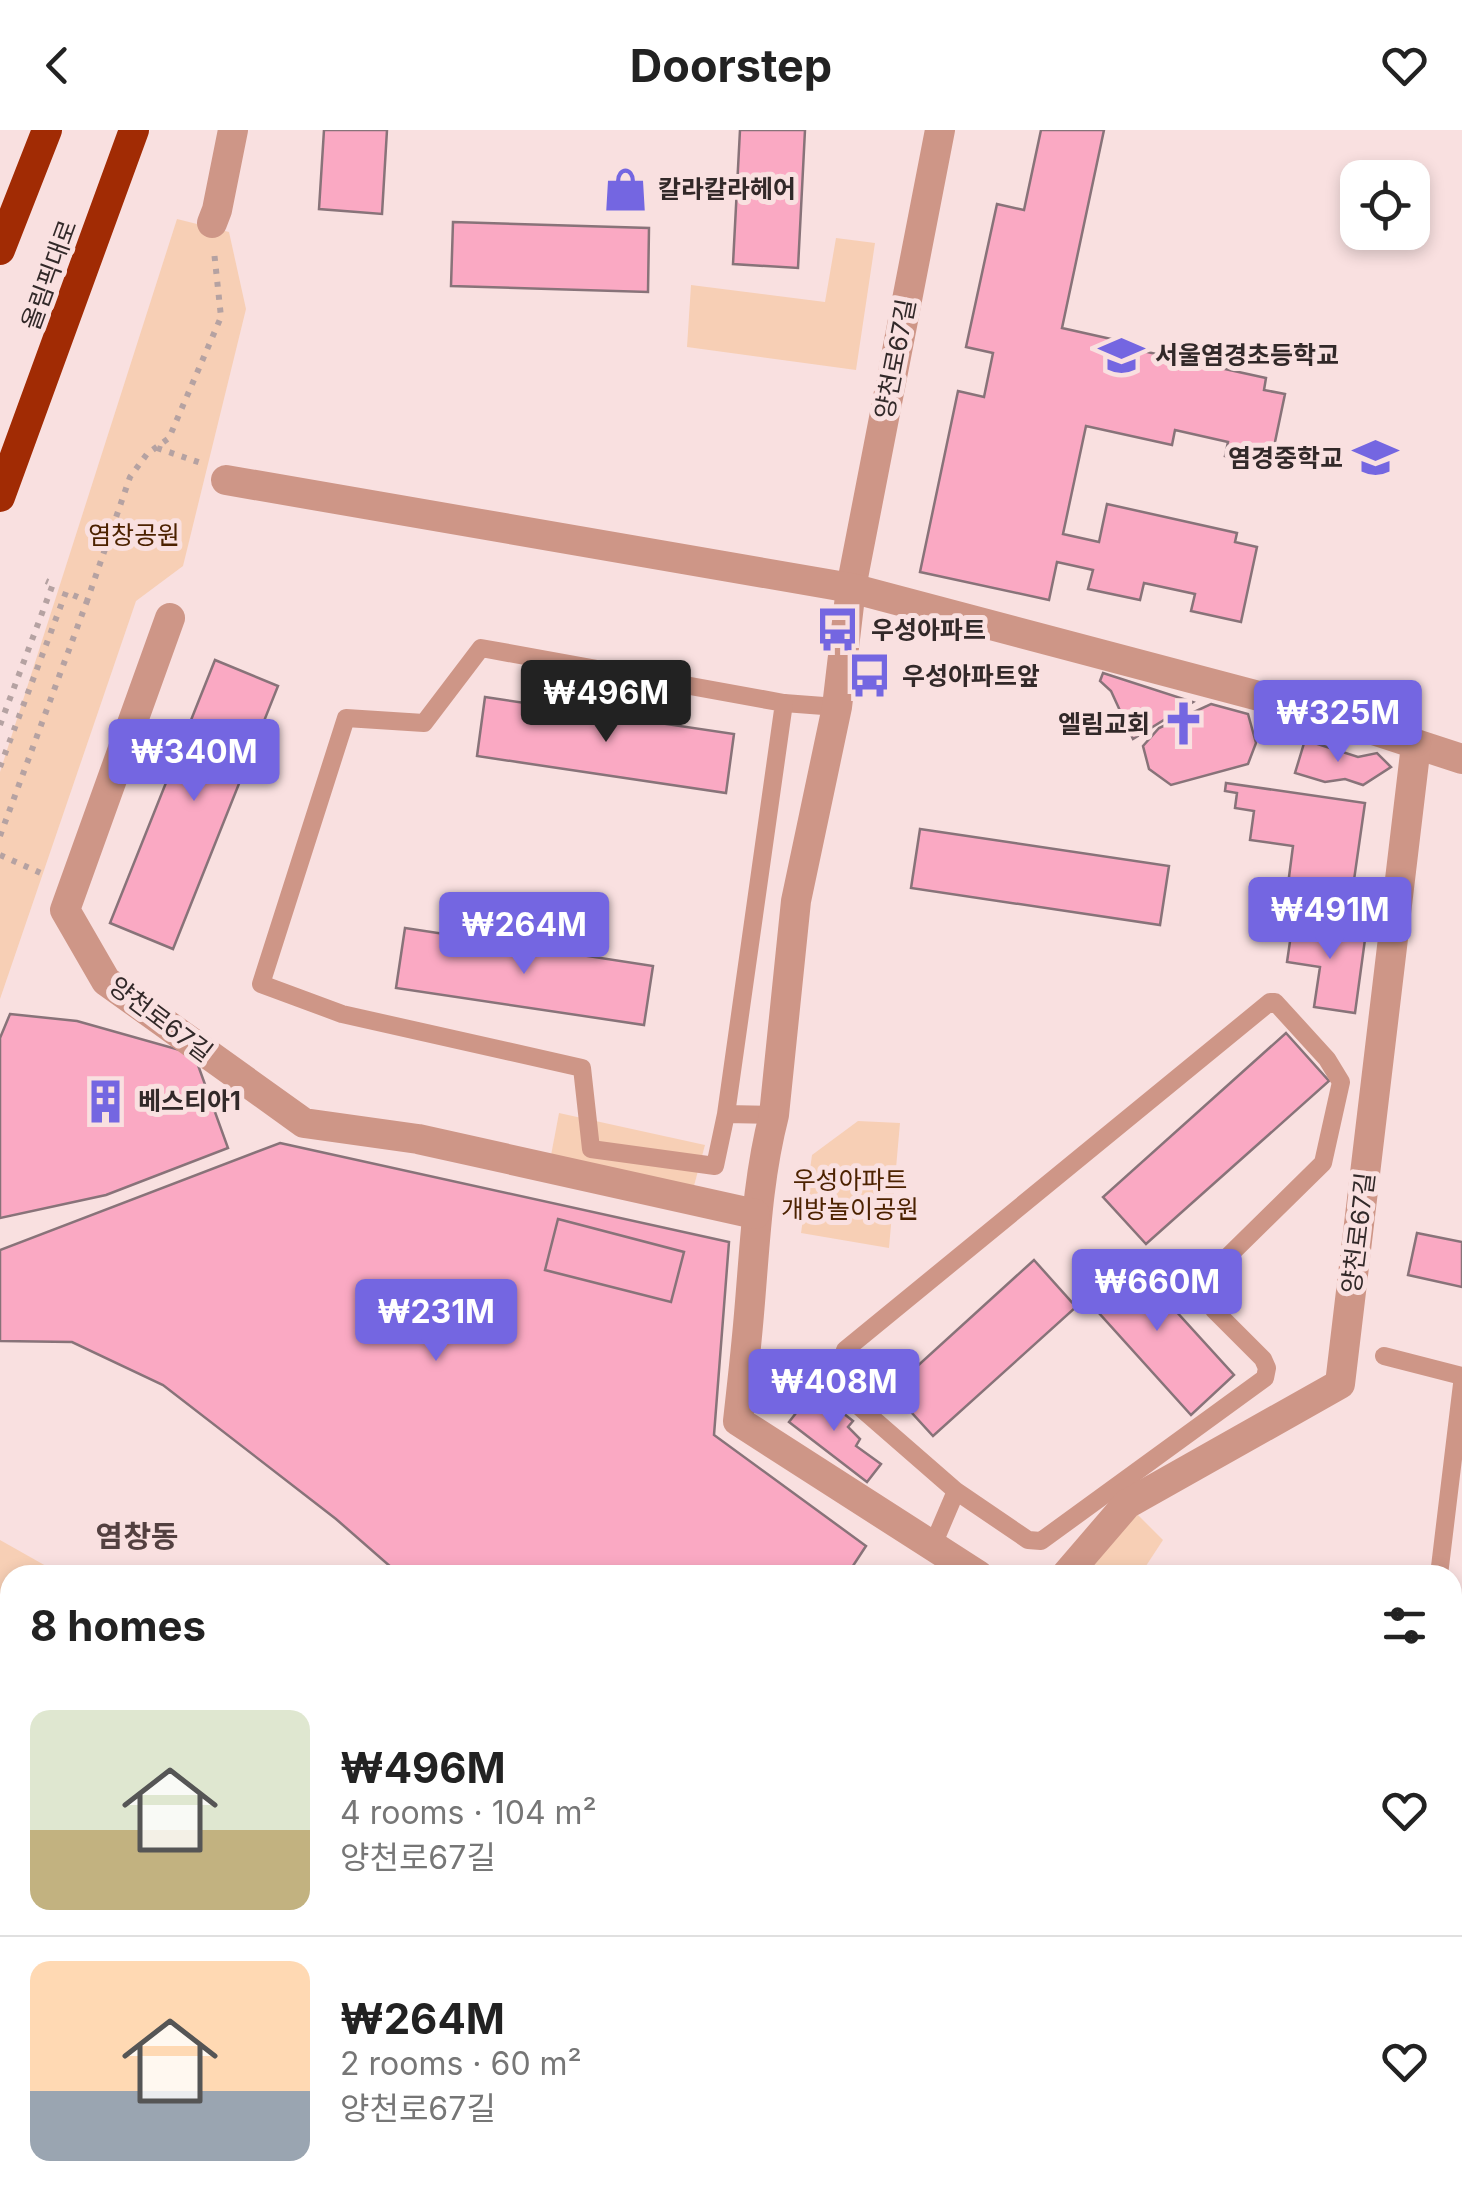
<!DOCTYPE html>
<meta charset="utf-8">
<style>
:root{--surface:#fff;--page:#f2f2f2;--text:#222;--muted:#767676;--line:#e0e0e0;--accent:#7466e1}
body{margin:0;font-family:Inter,"Noto Sans KR",sans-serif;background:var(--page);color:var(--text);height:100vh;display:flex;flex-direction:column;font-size:38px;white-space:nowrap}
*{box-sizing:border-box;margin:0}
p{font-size:32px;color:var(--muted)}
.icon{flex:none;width:55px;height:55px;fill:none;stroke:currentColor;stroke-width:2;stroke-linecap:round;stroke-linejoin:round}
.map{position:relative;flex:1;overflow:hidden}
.drawer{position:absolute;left:0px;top:1435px;width:1462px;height:642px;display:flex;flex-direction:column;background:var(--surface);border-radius:30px 30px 0 0;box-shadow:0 5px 15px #0003}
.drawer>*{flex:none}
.controls{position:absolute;left:1340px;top:30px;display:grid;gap:20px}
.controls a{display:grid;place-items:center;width:90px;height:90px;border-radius:20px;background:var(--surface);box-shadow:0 5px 15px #0003;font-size:50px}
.price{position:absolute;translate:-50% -85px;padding:0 22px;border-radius:10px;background:var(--accent);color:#fff;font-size:32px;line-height:65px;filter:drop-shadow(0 2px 5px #0008)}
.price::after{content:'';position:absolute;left:50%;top:60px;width:30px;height:22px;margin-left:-15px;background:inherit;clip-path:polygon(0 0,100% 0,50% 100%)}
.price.selected{background:#222;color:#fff}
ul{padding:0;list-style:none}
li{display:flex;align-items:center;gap:30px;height:250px;padding:0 30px}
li+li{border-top:2px solid var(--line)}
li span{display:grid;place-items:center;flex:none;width:280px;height:200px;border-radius:20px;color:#555}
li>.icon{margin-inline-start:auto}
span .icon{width:120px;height:120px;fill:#fffc;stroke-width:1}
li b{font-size:42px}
h2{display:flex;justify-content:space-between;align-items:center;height:120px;padding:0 30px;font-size:42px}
header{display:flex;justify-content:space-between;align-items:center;height:130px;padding:0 30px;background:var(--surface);font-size:45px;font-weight:700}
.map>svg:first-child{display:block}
.green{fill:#f7cfb5}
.forest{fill:#e09c70}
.building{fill:#faa9c3;stroke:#887379;stroke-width:2.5}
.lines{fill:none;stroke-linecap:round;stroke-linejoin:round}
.path{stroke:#b5a2a2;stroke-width:6;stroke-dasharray:5 8;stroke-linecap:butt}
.lane{stroke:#ce9687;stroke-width:18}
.street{stroke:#ce9687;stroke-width:30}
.highway{stroke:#a12b04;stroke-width:30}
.labels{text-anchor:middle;stroke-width:10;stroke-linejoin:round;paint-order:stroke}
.poi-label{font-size:25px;font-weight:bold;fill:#322929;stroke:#f9e0e0;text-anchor:start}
.street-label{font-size:25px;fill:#322929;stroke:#f9e0e0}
.park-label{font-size:25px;fill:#4c2200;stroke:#f9e0e0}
.quarter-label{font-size:30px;font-weight:bold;fill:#534040;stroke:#f9e0e0}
</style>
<header><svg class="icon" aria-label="back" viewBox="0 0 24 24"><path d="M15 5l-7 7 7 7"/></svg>Doorstep<svg class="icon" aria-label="heart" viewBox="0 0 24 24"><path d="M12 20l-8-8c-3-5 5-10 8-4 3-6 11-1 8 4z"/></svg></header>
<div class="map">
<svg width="1462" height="2076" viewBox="0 0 1462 2076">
<rect width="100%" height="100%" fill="#f9e0e0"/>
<g class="green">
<polygon points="177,89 229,102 246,179 183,436 136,471 0,869 0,642"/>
<polygon points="836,108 875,113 856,240 687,217 691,155 825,172"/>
<polygon points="559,983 705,1015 691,1067 549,1036"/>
<polygon points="858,991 900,993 889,1118 801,1103 812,1025"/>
<polygon points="1127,1374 1163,1410 1140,1445 1081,1445"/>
<polygon points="0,1410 62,1445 10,1445 10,2068 918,2068 891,2076 0,2076"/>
</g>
<polygon class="forest" points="0,1965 10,1967 10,2068 856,2068 827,2076 0,2076"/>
<g class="building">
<polygon points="324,0 387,0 382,84 319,79"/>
<polygon points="740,0 805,0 798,138 733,134"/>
<polygon points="1041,0 1104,0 1062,198 1138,215 1138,220 1266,248 1264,260 1285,264 1270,336 1225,326 1228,312 1175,300 1172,315 1086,296 1063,404 1099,412 1107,374 1237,403 1235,412 1257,417 1241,492 1191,481 1195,464 1144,453 1140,470 1088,459 1093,440 1057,432 1049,470 920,442 958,261 984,267 993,223 966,217 997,74 1024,80"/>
<polygon points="453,92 649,98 648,162 451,156"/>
<polygon points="215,530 278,556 173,819 110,793"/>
<polygon points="1103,543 1193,572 1133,609 1111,561 1100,551"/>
<polygon points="485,567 734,604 726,663 477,626"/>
<polygon points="1211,574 1248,584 1256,613 1248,634 1171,655 1149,639 1143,616 1159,598"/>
<polygon points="1305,610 1358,627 1377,623 1391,637 1363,655 1345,649 1325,652 1295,643"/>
<polygon points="1226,653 1365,673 1349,785 1314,780 1289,747 1293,716 1250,710 1254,681 1235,678 1237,663 1225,661"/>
<polygon points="920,699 1169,736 1160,795 911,758"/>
<polygon points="1293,791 1366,802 1355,883 1314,877 1320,837 1287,832"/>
<polygon points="405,798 653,836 644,895 396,858"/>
<polygon points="10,884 77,891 194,924 228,1018 106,1065 0,1088 0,908"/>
<polygon points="1286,903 1329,951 1146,1114 1103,1067"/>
<polygon points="280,1013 729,1112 714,1305 866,1416 847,1445 400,1445 336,1389 163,1255 72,1212 0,1211 0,1120"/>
<polygon points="558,1089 684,1122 671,1172 545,1140"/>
<polygon points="1417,1103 1462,1112 1462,1157 1408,1145"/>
<polygon points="1123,1123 1234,1245 1191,1285 1080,1162"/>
<polygon points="1034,1130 1076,1177 933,1306 891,1260"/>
<polygon points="814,1260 853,1291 848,1297 860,1309 856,1316 881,1334 867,1352 789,1292"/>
<polygon points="1452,1718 1462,1719 1462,1753 1452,1752"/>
</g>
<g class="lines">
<g class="path">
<polyline points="157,318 201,333"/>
<polyline points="0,595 53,454 46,451"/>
<polyline points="0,637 66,462 87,471 130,347 147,324 169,308 221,187 214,121"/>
<polyline points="0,706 87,471"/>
<polyline points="0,725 43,744"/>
<polyline points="599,2076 610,2068"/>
</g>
<g class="lane">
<polyline points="784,573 837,577"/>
<polyline points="726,984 715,1036 591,1019 582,938 342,884 261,854 346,588 424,593 481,518 784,573 726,984 774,985"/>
<polyline points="1384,1226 1462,1246"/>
<path d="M933,1415L956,1361L1028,1410L1041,1411L1265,1248L1267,1238L1263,1229L1214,1180L1204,1159L1205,1149L1323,1033L1341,952L1327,929L1275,872H1270L845,1220C838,1243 840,1255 855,1273L956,1361"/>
<polyline points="1439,1445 1462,1254"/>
</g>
<g class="street">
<path d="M940,0L851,458L837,577L796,771L774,985C757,1051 755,1116 749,1184C746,1220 742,1255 738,1291L978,1445"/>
<polyline points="212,93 217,80 233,0"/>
<polyline points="226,350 851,458 1315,581 1462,629"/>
<polyline points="170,488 65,780 106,851 304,993 418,1009 755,1084"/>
<polyline points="1066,1445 1127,1374 1340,1254 1416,615"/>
<polyline points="1452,1637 1462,1638"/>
<polyline points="1452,1706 1462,1707"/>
<polyline points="1452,1840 1462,1840"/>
<polyline points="1452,1897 1462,1896"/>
<polyline points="1020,2076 1022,2068"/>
</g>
<g class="highway">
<polyline points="0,120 47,0"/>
<polyline points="0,367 134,0"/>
</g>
</g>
<defs>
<symbol id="shop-bare" viewBox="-9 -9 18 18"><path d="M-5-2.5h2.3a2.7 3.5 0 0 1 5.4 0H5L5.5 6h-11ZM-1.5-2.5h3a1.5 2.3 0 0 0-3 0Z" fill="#7466e1" stroke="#f9e0e0" stroke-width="2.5" paint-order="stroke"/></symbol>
<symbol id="school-bare" viewBox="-9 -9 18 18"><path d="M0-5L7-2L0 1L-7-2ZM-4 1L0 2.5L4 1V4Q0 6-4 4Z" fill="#7466e1" stroke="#f9e0e0" stroke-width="2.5" paint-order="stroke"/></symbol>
<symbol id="bus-bare" viewBox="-9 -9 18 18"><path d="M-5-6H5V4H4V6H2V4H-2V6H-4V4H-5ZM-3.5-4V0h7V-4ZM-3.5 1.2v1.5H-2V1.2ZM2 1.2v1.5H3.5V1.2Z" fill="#7466e1" stroke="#f9e0e0" stroke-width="2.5" paint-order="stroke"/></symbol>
<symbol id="church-bare" viewBox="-9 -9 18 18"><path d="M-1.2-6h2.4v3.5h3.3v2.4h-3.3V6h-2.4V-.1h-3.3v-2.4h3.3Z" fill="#7466e1" stroke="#f9e0e0" stroke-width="2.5" paint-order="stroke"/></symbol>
<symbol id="building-bare" viewBox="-9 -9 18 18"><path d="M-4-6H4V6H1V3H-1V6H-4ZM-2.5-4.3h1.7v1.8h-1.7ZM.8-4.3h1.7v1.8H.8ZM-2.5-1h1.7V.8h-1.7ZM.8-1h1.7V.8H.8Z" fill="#7466e1" stroke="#f9e0e0" stroke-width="2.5" paint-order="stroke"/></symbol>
</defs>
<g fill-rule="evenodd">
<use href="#shop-bare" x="594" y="28" width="63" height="63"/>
<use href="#school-bare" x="1090" y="194" width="63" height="63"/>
<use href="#school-bare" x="1344" y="296" width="63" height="63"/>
<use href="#bus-bare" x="806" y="468" width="63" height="63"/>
<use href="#bus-bare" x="838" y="514" width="63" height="63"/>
<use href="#church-bare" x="1152" y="562" width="63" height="63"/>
<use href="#building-bare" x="74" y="940" width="63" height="63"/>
</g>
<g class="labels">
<g class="poi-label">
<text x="658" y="68">칼라칼라헤어</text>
<text x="1155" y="234">서울염경초등학교</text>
<text x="1343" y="337" text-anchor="end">염경중학교</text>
<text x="871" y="509">우성아파트</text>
<text x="902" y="555">우성아파트앞</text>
<text x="1150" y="603" text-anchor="end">엘림교회</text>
<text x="138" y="980">베스티아1</text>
</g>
<g class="street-label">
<text transform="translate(49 145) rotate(-70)" y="9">올림픽대로</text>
<text transform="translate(895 229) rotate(-79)" y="9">양천로67길</text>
<text transform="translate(161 889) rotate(37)" y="9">양천로67길</text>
<text transform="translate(1358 1103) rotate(-83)" y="9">양천로67길</text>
</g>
<g class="park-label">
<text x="134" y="414">염창공원</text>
<text x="850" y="1059">우성아파트<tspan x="850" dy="29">개방놀이공원</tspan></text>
</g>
<g class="quarter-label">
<text x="137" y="1417">염창동</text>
</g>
</g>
</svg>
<div class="controls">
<a><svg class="icon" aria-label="locate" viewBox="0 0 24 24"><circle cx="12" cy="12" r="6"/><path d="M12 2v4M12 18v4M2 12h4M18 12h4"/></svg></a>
</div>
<b class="price selected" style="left:606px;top:615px">₩496M</b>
<b class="price" style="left:1338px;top:635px">₩325M</b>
<b class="price" style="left:194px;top:674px">₩340M</b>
<b class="price" style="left:1330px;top:832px">₩491M</b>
<b class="price" style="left:524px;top:847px">₩264M</b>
<b class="price" style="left:1157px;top:1204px">₩660M</b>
<b class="price" style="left:436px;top:1234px">₩231M</b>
<b class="price" style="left:834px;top:1304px">₩408M</b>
<section class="drawer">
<h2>8 homes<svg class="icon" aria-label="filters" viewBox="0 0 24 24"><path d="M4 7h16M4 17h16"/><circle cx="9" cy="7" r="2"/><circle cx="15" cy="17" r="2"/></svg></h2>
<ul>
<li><span style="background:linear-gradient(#dfe7d0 60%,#c2b280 0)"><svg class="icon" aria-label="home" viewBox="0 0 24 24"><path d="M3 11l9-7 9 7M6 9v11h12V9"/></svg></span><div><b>₩496M</b><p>4 rooms · 104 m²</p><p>양천로67길</p></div><svg class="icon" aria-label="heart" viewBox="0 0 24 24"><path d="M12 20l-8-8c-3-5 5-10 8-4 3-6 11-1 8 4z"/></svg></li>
<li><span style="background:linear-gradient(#ffd9b3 65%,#9aa5b1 0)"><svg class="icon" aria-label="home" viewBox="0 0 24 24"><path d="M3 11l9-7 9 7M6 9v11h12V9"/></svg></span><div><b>₩264M</b><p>2 rooms · 60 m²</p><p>양천로67길</p></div><svg class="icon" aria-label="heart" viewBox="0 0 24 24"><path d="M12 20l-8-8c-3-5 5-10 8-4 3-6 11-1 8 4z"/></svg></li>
</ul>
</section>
</div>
